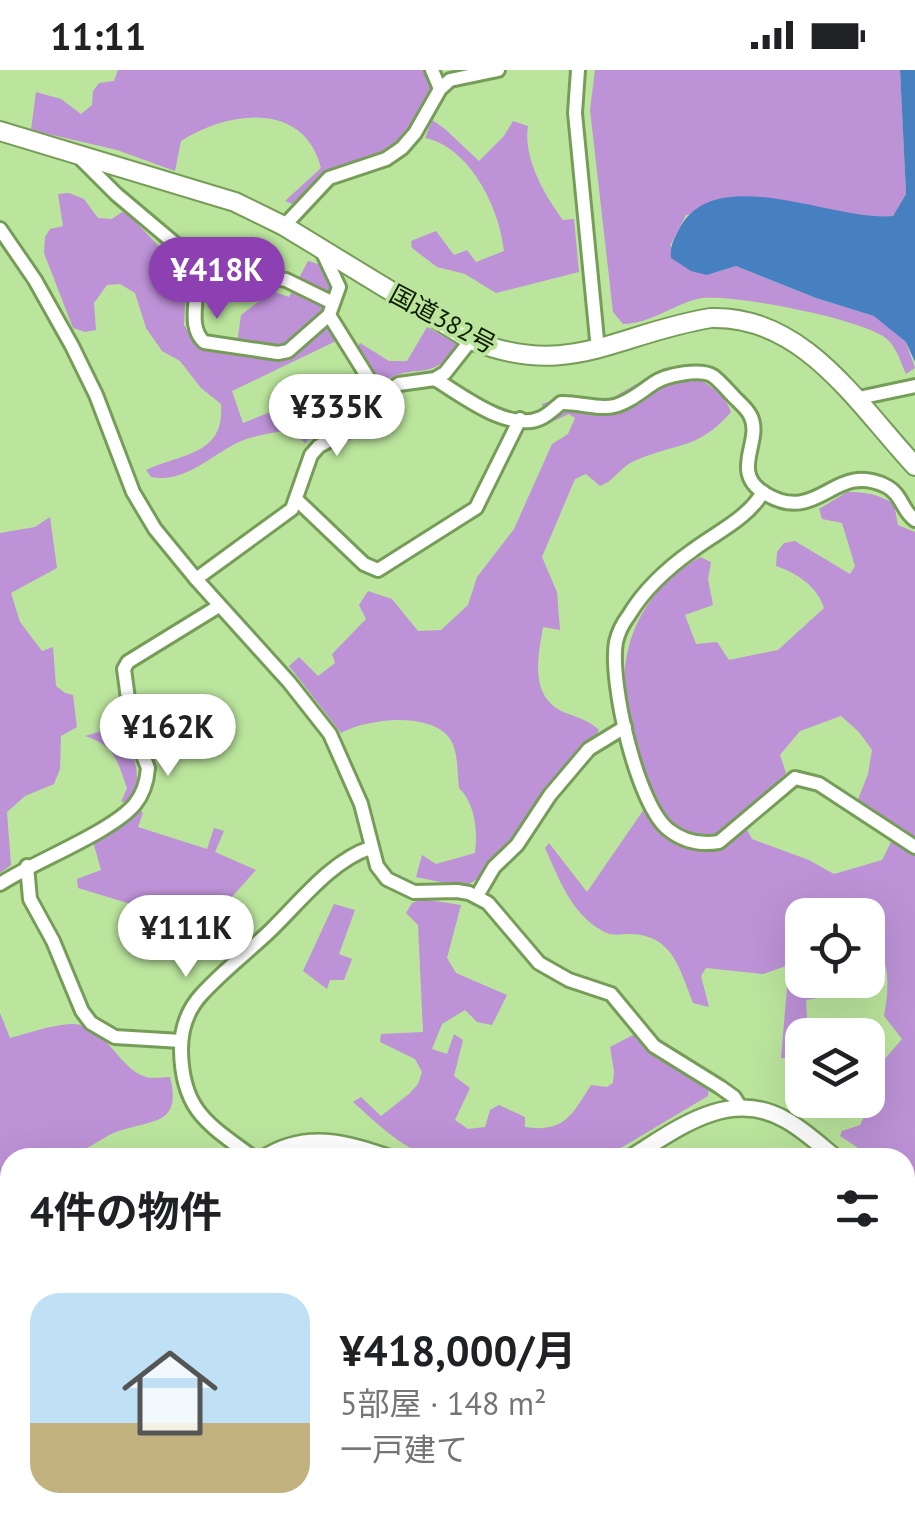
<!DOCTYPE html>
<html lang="ja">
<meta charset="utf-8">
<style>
:root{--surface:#fff;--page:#f6f6f6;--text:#202124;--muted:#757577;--accent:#8c40b1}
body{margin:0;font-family:"PT Sans","Noto Sans JP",sans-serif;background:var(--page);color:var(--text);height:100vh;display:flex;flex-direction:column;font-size:38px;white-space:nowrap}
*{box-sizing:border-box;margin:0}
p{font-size:32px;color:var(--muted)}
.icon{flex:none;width:55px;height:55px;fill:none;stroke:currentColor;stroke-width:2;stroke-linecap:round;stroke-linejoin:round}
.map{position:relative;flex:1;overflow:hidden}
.sheet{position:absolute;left:0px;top:1078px;width:915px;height:392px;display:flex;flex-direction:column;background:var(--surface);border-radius:30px 30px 0 0;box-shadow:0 10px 40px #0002}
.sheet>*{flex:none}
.tools{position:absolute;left:785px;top:828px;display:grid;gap:20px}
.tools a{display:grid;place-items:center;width:100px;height:100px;border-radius:20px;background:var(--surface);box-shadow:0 10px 40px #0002;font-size:50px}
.price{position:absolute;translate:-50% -85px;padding:0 22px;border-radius:35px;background:#fff;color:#222;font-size:32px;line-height:65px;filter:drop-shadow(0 2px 5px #0008)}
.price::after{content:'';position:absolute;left:50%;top:60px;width:30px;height:22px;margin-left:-15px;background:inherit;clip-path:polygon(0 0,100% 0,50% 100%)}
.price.active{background:var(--accent);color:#fff}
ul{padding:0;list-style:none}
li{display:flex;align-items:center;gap:30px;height:250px;padding:0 30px}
li span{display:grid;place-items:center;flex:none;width:280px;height:200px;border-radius:30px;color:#555}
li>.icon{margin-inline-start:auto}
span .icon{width:120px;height:120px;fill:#fffc;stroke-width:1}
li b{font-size:42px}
h2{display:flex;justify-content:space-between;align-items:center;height:120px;padding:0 30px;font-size:42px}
.status{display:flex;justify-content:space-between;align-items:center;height:70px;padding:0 50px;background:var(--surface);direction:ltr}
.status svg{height:28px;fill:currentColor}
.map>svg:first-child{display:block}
.green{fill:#bd92d7;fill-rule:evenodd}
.water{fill:#4680c0}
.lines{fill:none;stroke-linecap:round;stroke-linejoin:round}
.minor-casing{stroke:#769d58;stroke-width:18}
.major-casing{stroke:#769d58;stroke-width:20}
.highway-casing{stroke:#769d58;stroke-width:22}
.minor{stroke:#fff;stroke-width:12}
.major{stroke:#fff;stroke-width:15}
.highway{stroke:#fff;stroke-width:18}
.labels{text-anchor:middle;stroke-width:8;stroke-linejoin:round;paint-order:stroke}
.street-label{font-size:25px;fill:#0d1c02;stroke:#bbe59d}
</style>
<div class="status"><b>11:11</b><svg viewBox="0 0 49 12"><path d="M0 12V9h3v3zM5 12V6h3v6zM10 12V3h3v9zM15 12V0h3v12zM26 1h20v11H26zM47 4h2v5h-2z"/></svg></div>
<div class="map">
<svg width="915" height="1469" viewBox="0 0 915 1469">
<rect width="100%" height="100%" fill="#bbe59d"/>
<g class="green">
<path d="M118,0H426L431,20L412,55L399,70L365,92L322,107L292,134L285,131L321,98C304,30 228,41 181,71L175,101L117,80L31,60L36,22L61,29L81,44L92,35L93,21L99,13L114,11Z"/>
<path d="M595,0H900L906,124L893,146L873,148L835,141L686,145L670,176L707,205L736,196L816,228L875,246L906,272L915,298L906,304C901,293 897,278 887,269C865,249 726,222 697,229C671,236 651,253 623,254L613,242L590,40Z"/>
<path d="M432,50L445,59L479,91L504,66L513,51L528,56C523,88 544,124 563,150L574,149L579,202L496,223L465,204L437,197L412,178L411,171L436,161L454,185L467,180L476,192L504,181C500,139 470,77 425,68Z"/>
<path d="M69,123L84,129L98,148L112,149L122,142L129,145L177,195L186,218L184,255L196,274L204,279L236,281L241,245L272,221L289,227L308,191L322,195L335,220C320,240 325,250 336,271L232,321L243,353L273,341L290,337L319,360L305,373L289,360C273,363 256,365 241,371C212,384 185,414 151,407L146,400C183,383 225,385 221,334L201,318L180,291L162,281L146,258L135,223L120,214L107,215L94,233L96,260L85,262L73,258L44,183L45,167L50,159L63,156L58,124Z"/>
<path d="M427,257L459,275C429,315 417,291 385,311L372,306L356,280L360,273L389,291H407Z"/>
<path d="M682,295C698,312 722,317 731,342C698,381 672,373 632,392C619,399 614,411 600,416L586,404L575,409L542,487L557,522L560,560L543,557C538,588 529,625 563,642C576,647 589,650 599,660L592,672L566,695L523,758L490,791L479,808L469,814H450L416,807L422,785L436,794L475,783C478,762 475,733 459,718C457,702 459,678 447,665C424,642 367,649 341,663L289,596L299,587L318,606L335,593L332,584L366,549L359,535L368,521L392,529L418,561L441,560L468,535L477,507L514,459L552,374L568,364L575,348L569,344L545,355L542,334L566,325L607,331L664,298Z"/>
<path d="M847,422C866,422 878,424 894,434L898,455L915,462V1116L905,1110V1088L872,1087L840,1066L842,1061L860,1055L871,1033V1005L902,969L884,946C889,918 892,887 868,868V845H802V910H837L838,925L806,930L808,965H802V983L794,988H781L789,895L763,904L706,898L701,906L709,937L693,933C680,900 673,865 631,864C618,864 612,867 601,860C570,842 559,808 545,778L549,773L587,822L653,726C610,638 607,542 700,487L711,492L708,509L713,535L685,545L696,574L717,572L729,590L778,580L824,538C817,516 797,503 776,496L777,482L784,473L795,471L850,504L855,496L842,453L822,449L819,439ZM841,646L859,662L872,680L868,704L857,732L897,760L882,790L834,804L809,790L752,769L741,748L786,703L780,685L800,661Z"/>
<polygon points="50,447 57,498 11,523 20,552 42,581 53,577 56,616 65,623 73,625 77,657 61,666 60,699 54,714 25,726 7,742 11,795 0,803 0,463 35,457"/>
<path d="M113,658L120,659C133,683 145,706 130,732H121L127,718C117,690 115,676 85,666Z"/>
<polygon points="138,738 143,743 138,757 207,779 214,758 224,761 215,782 256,800 230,829 237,839 210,865 195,864 157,842 78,818 77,809 101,800 92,768"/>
<path d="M422,829L461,835L447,888L456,903L507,925L492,955L477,952L465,940L442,954L432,979L447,984L454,964L463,970L454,1006L470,1018L455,1050L468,1059L485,1057L490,1040L499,1035L525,1047V1057C564,1063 572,1045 591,1015L607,1017L613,1013L614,1001L610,977L635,964L656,986L709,1017L708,1026L604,1088L431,1087C400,1077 378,1054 353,1032L361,1027L381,1046L409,1024L418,1014L422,1002L415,989L380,972L381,964L423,962L418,855L406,843L412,833Z"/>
<polygon points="334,834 355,840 339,884 352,889 344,910 330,910 327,919 303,901"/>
<path d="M0,943L10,968C29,963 51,955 71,954C105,952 117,998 146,1007C153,1009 163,1007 170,1007C182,1054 154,1050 122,1060C109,1063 99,1072 87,1078C62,1090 37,1088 10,1088V1137L4,1144L10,1196V1280L0,1273Z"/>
<polygon points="240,1460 340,1460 349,1468 368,1460 493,1460 491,1469 227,1469"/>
<polygon points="630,1460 884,1460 887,1469 635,1469"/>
</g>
<path class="water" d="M900,0H915V292L906,272L874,246L816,228L736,196L707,205L691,201L671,188C670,175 674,169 679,159C715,90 833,152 893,146L906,124Z"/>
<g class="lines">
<defs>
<g id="minor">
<polyline points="432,0 440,19"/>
<polyline points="578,0 575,43 598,280"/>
<polyline points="77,85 116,124 199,194 286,210 331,232"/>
<polyline points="284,156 329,108 386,89 402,78 415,63 440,19 450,10 498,0"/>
<polyline points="0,159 35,210 72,276 96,325 133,422 155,459 196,509 289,612 330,664 361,734 377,796 387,809 414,822 457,821 469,823 488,833 539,893 569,910 611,924 654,976 720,1017 734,1027 741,1038"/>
<polyline points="322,181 339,217 329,245 372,314 391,319"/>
<path d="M178,183C184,191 193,199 195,210C199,231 187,256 204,272L278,283L288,281L329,245"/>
<path d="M435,309C460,324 509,363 541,348C548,345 555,338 561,333C577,332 599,340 614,336C628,333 642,321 654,313C666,305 700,298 713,306C721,312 728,321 735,328C740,333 747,339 750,345C764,370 729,401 764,423C819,457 833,390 886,416C902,424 902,441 915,450"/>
<polyline points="854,329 915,316"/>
<path d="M763,422C747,449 717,462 693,480C669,497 644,520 629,545C623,553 618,563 616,572C609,611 637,736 669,760C683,771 701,775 719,772L795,708L819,714L915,777"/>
<polyline points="297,430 364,494 378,500 476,438 520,349"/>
<polyline points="196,509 292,439 311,385 319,376 373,347 391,319 399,314 435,309 445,303 471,270"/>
<polyline points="27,796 30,829 53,871 82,941 91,953 115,967 181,971"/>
<path d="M0,814C35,791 112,762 135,734C143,724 147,711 148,698L132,658L124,599L128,592L219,536"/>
<polyline points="477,826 494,797 517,775 550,725 589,679 625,657"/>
<path d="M254,1088C208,1054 182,1041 181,980C181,959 188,939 202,924C223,901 248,882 270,861C300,832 331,791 370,778"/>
<polyline points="905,1306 915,1289"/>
<polyline points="905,1363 915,1374"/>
<polyline points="893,1460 894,1469"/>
</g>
<g id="major">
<path d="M264,1088C306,1061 346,1073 390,1088"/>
<path d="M630,1088C677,1059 729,1017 786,1050C804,1060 820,1075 836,1088"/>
<polyline points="905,1136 915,1143"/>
<polyline points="0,1298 10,1295"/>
</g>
<path id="highway" d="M0,61L235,132L284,156L471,270C570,310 617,263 711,248C804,245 858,335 915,396"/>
</defs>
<use href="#minor" class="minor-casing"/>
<use href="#major" class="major-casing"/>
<use href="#highway" class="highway-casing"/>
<use href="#minor" class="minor"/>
<use href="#major" class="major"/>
<use href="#highway" class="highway"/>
</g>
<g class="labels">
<g class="street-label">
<text transform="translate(443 249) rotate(28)" y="9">国道382号</text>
</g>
</g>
</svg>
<div class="tools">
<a><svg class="icon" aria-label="locate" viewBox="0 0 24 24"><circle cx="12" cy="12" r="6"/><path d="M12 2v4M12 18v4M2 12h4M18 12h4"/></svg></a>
<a><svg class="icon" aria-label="layers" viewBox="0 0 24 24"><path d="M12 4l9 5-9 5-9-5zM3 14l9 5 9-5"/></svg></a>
</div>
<b class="price active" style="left:217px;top:252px">¥418K</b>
<b class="price" style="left:337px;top:389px">¥335K</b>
<b class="price" style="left:168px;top:709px">¥162K</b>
<b class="price" style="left:186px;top:910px">¥111K</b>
<section class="sheet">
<h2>4件の物件<svg class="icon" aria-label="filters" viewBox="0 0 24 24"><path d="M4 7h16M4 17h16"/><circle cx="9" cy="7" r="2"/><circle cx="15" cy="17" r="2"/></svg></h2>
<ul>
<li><span style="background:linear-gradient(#bfe0f5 65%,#c2b280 0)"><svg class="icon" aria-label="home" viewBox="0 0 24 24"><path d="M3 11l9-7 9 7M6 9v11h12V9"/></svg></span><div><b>¥418,000/月</b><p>5部屋 · 148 m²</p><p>一戸建て</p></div></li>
</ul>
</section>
</div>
